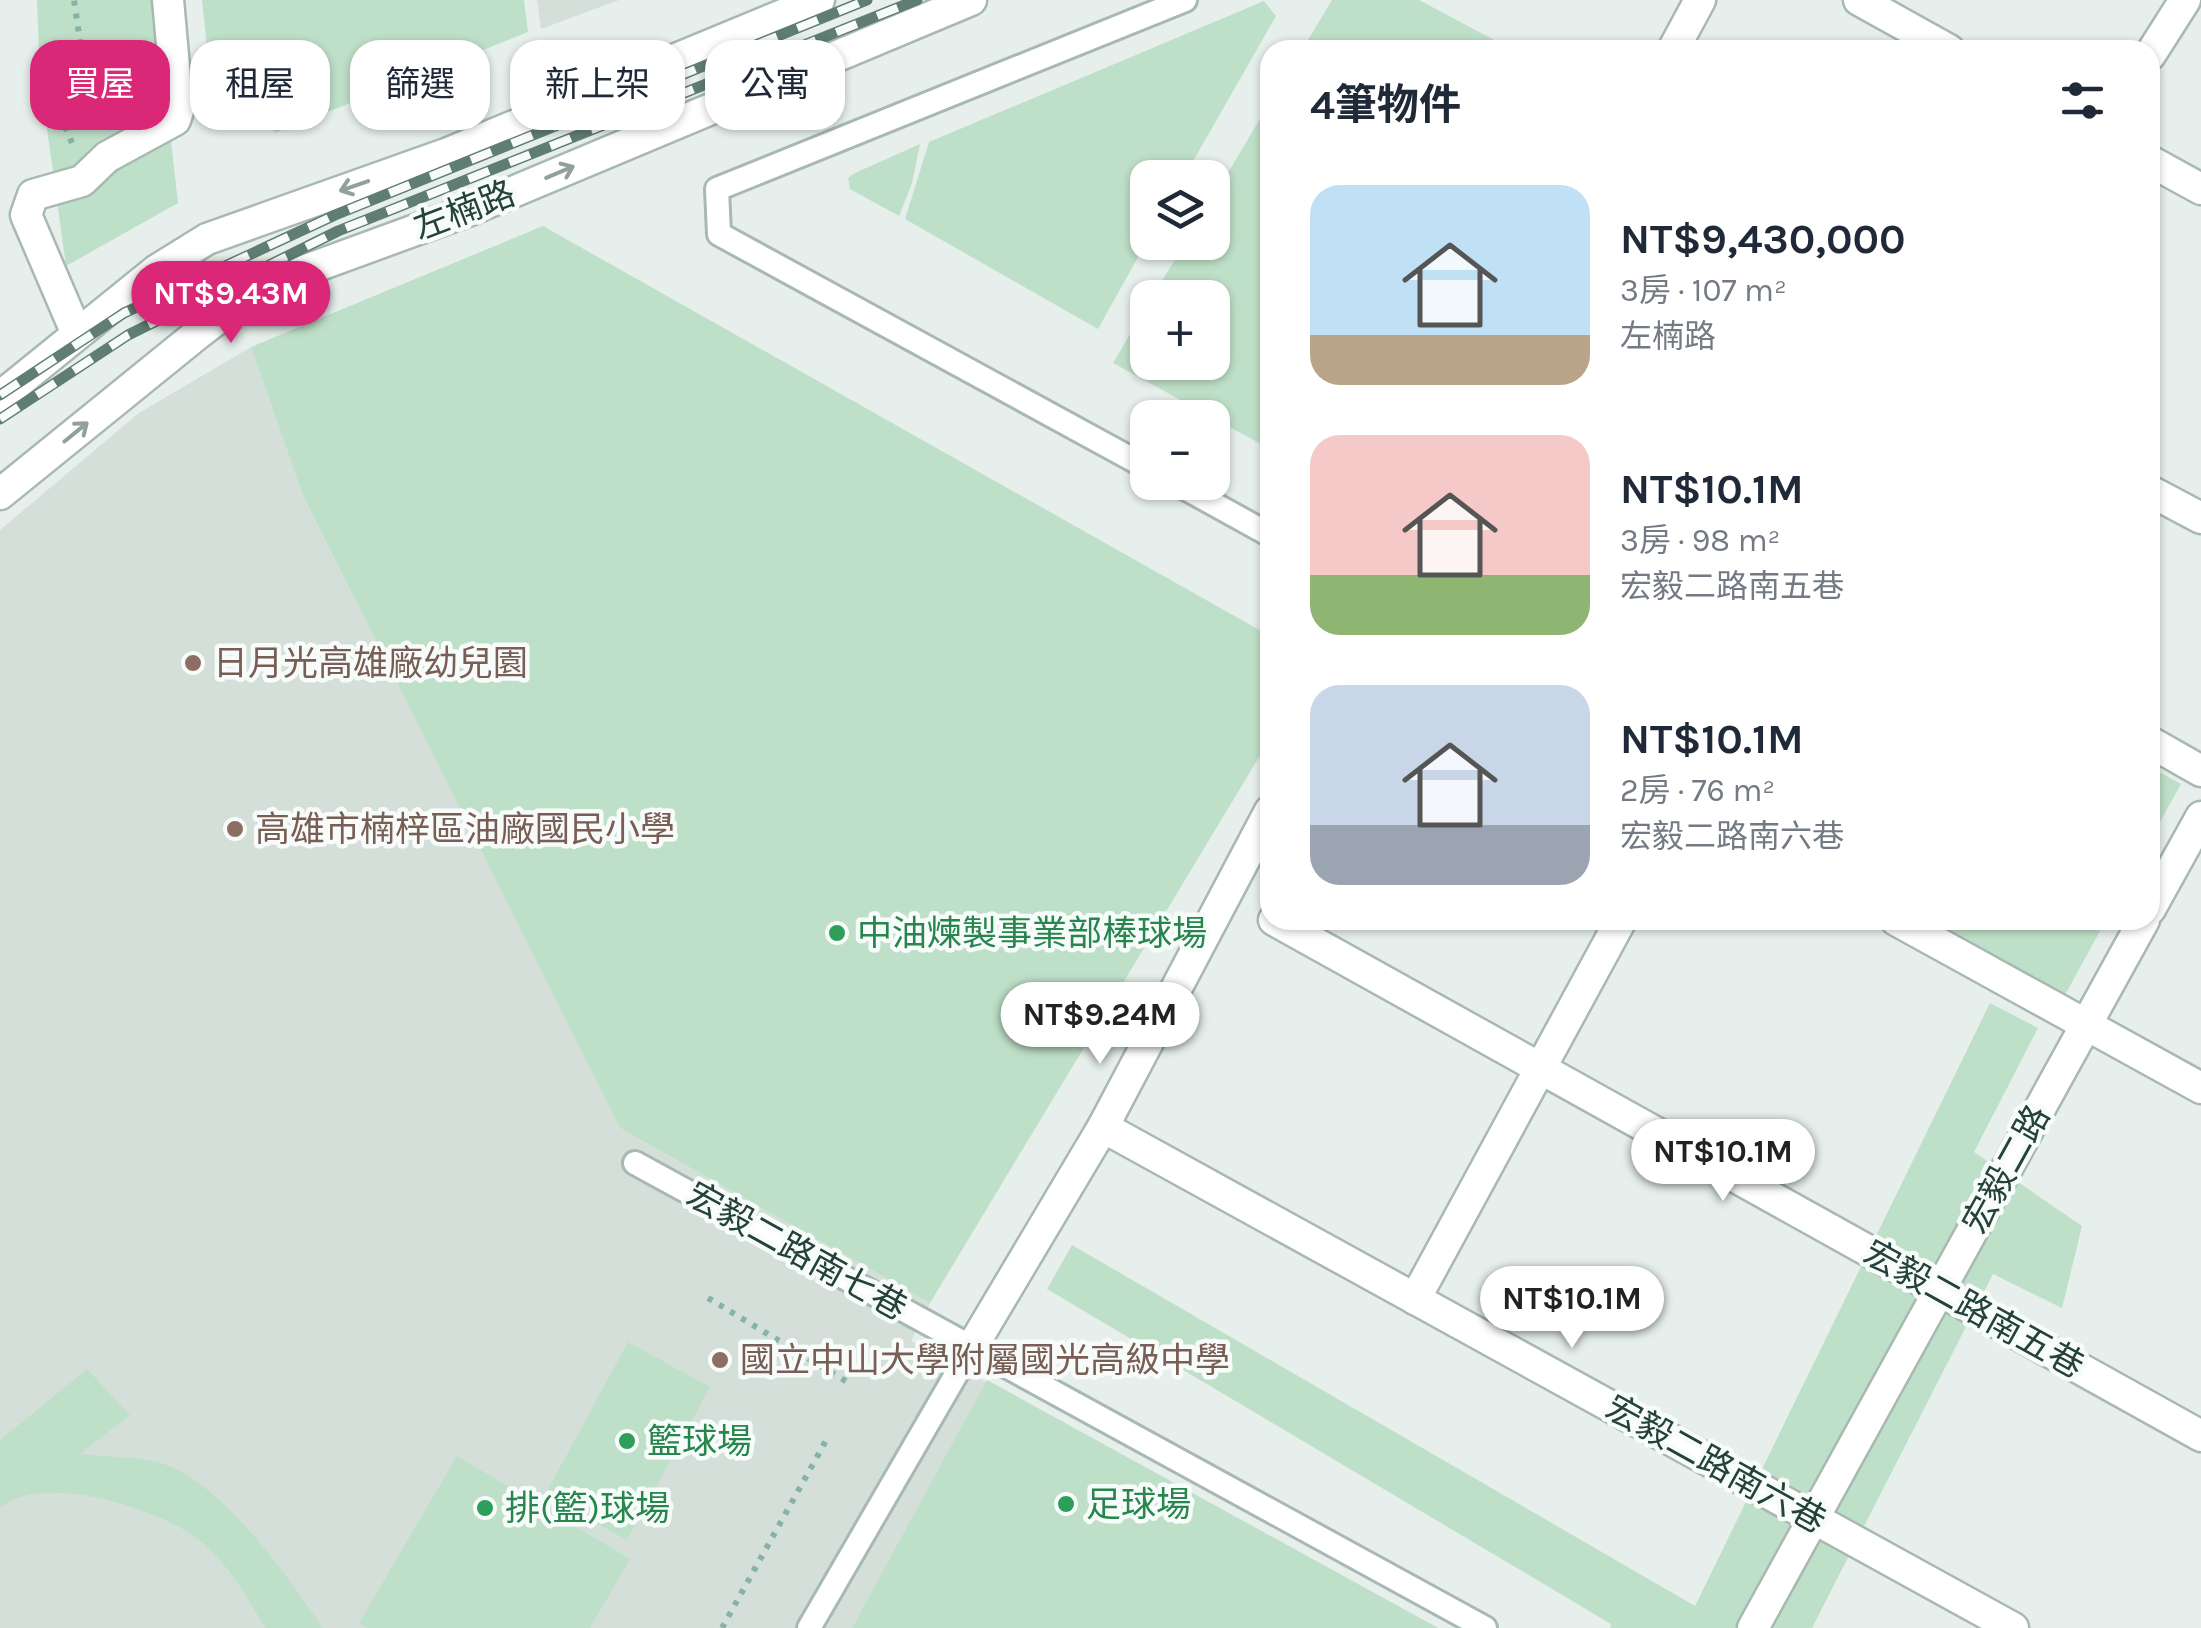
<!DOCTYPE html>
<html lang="zh-TW">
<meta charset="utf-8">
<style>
:root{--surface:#fff;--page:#f2f2f3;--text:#1f2937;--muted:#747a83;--accent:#db2777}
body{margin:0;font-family:Karla,"Noto Sans TC",sans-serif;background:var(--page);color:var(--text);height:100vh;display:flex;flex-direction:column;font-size:38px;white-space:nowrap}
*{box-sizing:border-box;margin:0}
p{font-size:32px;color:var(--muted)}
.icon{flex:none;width:55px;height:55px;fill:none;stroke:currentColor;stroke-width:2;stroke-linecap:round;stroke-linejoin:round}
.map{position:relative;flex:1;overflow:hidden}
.panel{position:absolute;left:1260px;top:40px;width:900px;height:890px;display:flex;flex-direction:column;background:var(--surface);border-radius:30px;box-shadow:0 2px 8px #0004}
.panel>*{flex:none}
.top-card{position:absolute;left:30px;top:40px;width:950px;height:90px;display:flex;gap:20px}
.controls{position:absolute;left:1130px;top:160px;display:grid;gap:20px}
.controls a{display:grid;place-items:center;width:100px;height:100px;border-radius:20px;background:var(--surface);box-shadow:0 2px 8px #0004;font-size:50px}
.price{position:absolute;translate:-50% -85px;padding:0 22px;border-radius:35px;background:#fff;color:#222;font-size:32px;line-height:65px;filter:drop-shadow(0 2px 5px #0008)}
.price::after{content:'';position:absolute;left:50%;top:60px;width:30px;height:22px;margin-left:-15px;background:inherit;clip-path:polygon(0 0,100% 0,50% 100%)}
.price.current{background:var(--accent);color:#fff}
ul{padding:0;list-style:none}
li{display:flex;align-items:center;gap:30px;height:250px;padding:0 50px}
li span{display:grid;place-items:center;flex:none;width:280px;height:200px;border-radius:30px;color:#555}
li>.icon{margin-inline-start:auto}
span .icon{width:120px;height:120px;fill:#fffc;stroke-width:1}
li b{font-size:42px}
h2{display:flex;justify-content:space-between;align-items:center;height:120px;padding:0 50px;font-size:42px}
.tag{padding:0 35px;border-radius:30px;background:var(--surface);box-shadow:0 2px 8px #0004;font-size:35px;line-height:90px}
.tag.current{background:var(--accent);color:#fff}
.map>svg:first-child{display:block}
.built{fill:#d4dfda}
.green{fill:#bfe0c8}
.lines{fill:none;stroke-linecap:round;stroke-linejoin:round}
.service-casing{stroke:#a8b8b2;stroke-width:28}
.minor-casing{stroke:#a8b8b2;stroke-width:35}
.tertiary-casing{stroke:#a8b8b2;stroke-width:35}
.path{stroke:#86b3a5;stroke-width:6;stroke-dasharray:5 8;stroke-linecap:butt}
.service{stroke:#fff;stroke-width:22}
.minor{stroke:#fff;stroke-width:30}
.tertiary{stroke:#fff;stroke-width:30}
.rail-casing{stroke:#5f7d75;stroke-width:11}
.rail{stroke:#f7fbf9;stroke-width:8;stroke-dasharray:22;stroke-linecap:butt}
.oneway{stroke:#92a09c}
.education-dot{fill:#8d6e63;stroke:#f7fbf9;stroke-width:4}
.leisure-dot{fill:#2e9e5b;stroke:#f7fbf9;stroke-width:4}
.labels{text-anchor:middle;stroke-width:9;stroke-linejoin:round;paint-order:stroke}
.street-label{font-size:35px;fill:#24423a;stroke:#f7fbf9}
.education-label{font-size:35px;fill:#785e54;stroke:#f7fbf9;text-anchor:start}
.leisure-label{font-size:35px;fill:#27864d;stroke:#f7fbf9;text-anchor:start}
</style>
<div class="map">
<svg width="2201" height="1628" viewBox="0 0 2201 1628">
<rect width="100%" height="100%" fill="#e6efeb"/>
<g class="built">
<polygon points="537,0 619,0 541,29"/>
<polygon points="251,347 303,496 620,1128 930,1303 911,1341 1438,1628 0,1628 0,530 139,413"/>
</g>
<g class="green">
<polygon points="37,0 155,0 178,203 66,266 40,78"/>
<polygon points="202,0 524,0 528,32 275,133 240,76 210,75"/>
<polygon points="1332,0 1419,0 1513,50 1302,50"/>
<polygon points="1264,1 1276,16 1184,177 1148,178 1147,241 1098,329 905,219 929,142"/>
<polygon points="1270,102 1270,449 1113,363 1147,305 1148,362 1212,362 1212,298 1152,297 1185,243 1212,242 1213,198"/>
<polygon points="920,144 912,183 899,216 850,189 848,178 855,173"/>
<polygon points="543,226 1270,636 1270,739 930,1303 620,1128 303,496 251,347"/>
<polygon points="2150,767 2181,784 2150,840"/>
<polygon points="1929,920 2106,920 2065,995"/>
<polygon points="1990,1003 2038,1028 1974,1152 2082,1226 2062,1308 1993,1274 1812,1628 1610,1628 1611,1624 1047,1289 1072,1245 1695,1606"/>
<polygon points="628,1342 710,1387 627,1540 545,1495"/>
<path d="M87,1369L130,1415L80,1454C106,1457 138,1456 164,1464C223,1484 289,1578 323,1628H265C246,1595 226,1560 195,1537C153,1507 42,1472 0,1508V1440Z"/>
<polygon points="987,1380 1438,1628 852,1628"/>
<polygon points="457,1456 630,1559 590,1628 367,1628 359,1623"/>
</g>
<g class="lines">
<defs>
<g id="service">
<polyline points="1148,468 719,234 717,189 1185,0"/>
<polyline points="1174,482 1270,535"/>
<polyline points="635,1163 1485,1628"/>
<polyline points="809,1628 972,1347"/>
</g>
<g id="minor">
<polyline points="1859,0 1949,50"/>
<polyline points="1673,50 1700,0"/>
<polyline points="2150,55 2185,0"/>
<polyline points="2150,161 2201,189"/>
<polyline points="77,334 26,215 33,195 82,181 107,157 175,120 178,111 168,0"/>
<polyline points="2150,491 2201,518"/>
<polyline points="2150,742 2201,771"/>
<polyline points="2150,909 2201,817"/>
<polyline points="1274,920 2201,1436"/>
<polyline points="1896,920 2201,1088"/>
<polyline points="1103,1127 2013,1628"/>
<polyline points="1415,1299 1621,920"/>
<polyline points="972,1347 1103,1127 1270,811"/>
<polyline points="1753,1628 2144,920"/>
</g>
<g id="tertiary">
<polyline points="0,397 157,270 207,239 446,154 819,0"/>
<polyline points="0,494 200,332 242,300 287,277 470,210 971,0"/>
</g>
</defs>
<use href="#service" class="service-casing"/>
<use href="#minor" class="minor-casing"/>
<use href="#tertiary" class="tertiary-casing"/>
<g class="path">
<polyline points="83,59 96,125"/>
<polyline points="72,143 62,120 82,55 74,0"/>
<polyline points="708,1298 849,1383"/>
<polyline points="722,1628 828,1437"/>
</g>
<use href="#service" class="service"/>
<use href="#minor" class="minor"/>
<use href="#tertiary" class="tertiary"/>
<defs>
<g id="rail">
<polyline points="0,395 124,313 335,215 867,0"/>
<polyline points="0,419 128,335 338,231 917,0"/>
</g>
</defs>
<use href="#rail" class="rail-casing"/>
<use href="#rail" class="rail"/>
</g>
<defs><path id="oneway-shaft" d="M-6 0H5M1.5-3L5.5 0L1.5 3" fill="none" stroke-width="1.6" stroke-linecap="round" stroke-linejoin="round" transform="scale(2.5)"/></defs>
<g class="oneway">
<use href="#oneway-shaft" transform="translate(560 172) rotate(-23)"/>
<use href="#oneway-shaft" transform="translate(354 186) rotate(161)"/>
<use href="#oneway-shaft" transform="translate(76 432) rotate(-39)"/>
</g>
<g class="education-dot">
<circle cx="193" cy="663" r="10"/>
<circle cx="235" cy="829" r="10"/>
<circle cx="720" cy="1360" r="10"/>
</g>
<g class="leisure-dot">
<circle cx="837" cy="933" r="10"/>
<circle cx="627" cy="1441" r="10"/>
<circle cx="1066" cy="1504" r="10"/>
<circle cx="485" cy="1508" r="10"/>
</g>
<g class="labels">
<g class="street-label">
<text transform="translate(464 210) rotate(-21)" y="12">左楠路</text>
<text transform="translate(2006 1169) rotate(-61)" y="12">宏毅二路</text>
<text transform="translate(797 1251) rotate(29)" y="12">宏毅二路南七巷</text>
<text transform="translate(1974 1309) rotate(29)" y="12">宏毅二路南五巷</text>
<text transform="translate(1716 1464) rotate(29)" y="12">宏毅二路南六巷</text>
</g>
<g class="education-label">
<text x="213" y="675">日月光高雄廠幼兒園</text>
<text x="255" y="841">高雄市楠梓區油廠國民小學</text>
<text x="740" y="1372">國立中山大學附屬國光高級中學</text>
</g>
<g class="leisure-label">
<text x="857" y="945">中油煉製事業部棒球場</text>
<text x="647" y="1453">籃球場</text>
<text x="1086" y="1516">足球場</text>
<text x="505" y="1520">排(籃)球場</text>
</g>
</g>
</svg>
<div class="controls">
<a><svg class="icon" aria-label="layers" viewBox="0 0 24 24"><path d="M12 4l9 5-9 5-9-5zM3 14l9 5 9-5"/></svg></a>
<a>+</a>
<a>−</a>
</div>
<b class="price current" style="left:231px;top:346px">NT$9.43M</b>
<b class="price" style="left:1100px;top:1067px">NT$9.24M</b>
<b class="price" style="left:1723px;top:1204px">NT$10.1M</b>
<b class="price" style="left:1572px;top:1351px">NT$10.1M</b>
<div class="top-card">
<a class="tag current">買屋</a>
<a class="tag">租屋</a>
<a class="tag">篩選</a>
<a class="tag">新上架</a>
<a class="tag">公寓</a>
</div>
<section class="panel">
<h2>4筆物件<svg class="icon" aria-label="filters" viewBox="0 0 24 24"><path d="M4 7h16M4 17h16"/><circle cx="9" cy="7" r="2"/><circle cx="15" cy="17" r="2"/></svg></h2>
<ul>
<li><span style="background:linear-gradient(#bfe0f5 75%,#b9a48a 0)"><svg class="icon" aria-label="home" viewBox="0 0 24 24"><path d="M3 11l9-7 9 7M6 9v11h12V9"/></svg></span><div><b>NT$9,430,000</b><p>3房 · 107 m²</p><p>左楠路</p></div></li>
<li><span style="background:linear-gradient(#f6c9c9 70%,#8fb573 0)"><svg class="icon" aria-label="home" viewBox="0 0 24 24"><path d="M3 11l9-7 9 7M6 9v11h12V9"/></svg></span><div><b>NT$10.1M</b><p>3房 · 98 m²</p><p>宏毅二路南五巷</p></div></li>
<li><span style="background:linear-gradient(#c9d6e8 70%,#9aa5b1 0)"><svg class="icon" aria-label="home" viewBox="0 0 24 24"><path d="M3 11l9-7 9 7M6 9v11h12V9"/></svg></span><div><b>NT$10.1M</b><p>2房 · 76 m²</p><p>宏毅二路南六巷</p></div></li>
</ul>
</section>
</div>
